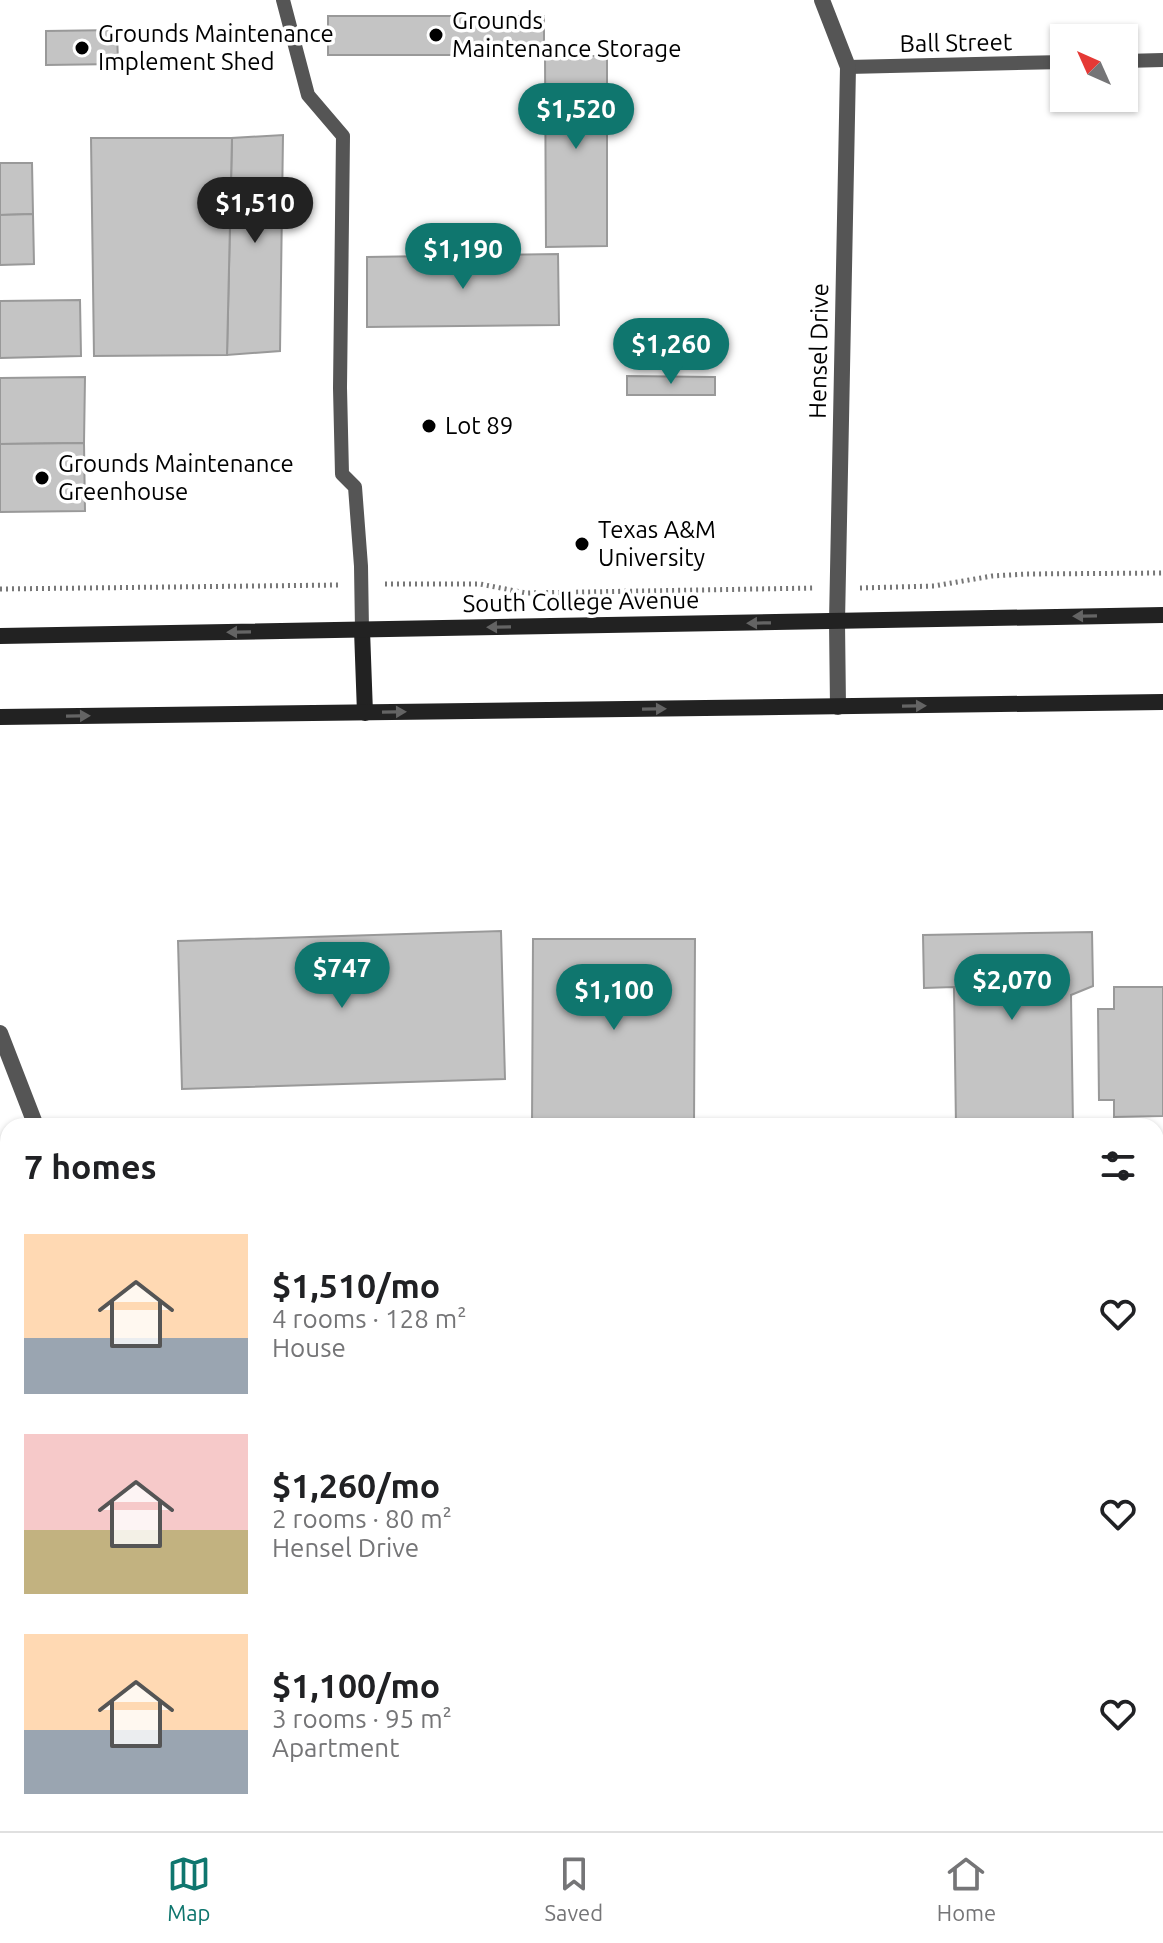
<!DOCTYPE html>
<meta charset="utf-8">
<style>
:root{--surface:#fff;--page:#f2f2f2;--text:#202124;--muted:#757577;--line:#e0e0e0;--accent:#0f766e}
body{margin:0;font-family:Ubuntu,sans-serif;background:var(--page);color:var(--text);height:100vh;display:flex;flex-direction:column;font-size:30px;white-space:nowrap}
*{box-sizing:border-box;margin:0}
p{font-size:26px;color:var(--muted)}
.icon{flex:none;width:44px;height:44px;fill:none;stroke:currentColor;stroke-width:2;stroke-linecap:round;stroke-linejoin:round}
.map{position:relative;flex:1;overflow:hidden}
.sheet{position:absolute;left:0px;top:1118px;width:1164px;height:714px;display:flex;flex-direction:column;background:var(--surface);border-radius:24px 24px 0 0;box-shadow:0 2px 6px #0004}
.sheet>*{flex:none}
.needle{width:52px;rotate:315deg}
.buttons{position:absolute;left:1050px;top:24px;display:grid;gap:16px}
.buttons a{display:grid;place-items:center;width:88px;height:88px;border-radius:0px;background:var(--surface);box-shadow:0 2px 6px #0004;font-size:40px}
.price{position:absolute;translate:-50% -68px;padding:0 18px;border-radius:28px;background:var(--accent);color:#fff;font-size:26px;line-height:52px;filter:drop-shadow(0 2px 4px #0008)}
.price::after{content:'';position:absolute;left:50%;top:48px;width:24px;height:18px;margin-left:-12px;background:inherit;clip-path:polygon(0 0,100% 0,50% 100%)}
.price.selected{background:#222;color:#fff}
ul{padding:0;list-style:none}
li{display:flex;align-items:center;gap:24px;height:200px;padding:0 24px}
li span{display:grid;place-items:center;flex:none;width:224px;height:160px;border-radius:0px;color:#555}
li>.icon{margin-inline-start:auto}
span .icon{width:96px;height:96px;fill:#fffc;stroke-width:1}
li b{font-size:34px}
h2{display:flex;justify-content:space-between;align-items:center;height:96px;padding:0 24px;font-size:34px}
.tabs{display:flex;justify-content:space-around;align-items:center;height:112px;border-top:2px solid var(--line);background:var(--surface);font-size:22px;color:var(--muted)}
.tabs a{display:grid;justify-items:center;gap:4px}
.tabs .selected{color:var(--accent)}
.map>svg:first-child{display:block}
.water{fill:#a3a3a3}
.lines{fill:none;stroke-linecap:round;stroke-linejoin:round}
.stream{stroke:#a3a3a3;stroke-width:10}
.building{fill:#c4c4c4;stroke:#999;stroke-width:2}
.path{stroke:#777;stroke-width:5;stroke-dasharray:2 4;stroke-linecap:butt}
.lane{stroke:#555;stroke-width:14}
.street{stroke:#555;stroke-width:16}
.secondary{stroke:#222;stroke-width:16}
.oneway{fill:#646464}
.poi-dot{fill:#000;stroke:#fff;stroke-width:3}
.labels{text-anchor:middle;stroke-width:7;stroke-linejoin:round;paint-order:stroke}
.poi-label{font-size:24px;fill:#000;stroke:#fff;text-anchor:start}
.street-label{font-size:24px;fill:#000;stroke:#fff}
</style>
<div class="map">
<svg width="1163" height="1831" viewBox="0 0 1163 1831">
<rect width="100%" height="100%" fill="#fff"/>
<polygon class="water" points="1156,1141 1163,1141 1163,1262 1156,1263"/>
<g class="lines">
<g class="stream">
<polyline points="0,1149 8,1170"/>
<polyline points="203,1824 205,1831"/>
</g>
</g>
<g class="building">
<rect x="328" y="16" width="216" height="39"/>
<polygon points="117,30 118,64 46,65 46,31"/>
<polygon points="545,56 607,56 607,246 546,247"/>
<polygon points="283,135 280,351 227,355 232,138"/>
<polygon points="91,138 232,138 227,355 94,356"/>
<polygon points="0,163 32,163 33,214 0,215"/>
<polygon points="33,214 34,264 0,265 0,215"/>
<polygon points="558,254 559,325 367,327 367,257"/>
<polygon points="80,300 81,356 0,358 0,301"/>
<polygon points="627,376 715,377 715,395 627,395"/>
<polygon points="85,377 84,443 0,444 0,378"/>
<polygon points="84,443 85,511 0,512 0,444"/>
<polygon points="501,931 505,1079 182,1089 178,941"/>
<polygon points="1092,932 1093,986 1071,995 1073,1126 956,1126 954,987 924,988 923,935"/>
<polygon points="533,939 695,939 694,1126 532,1126"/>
<polygon points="1114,987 1163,987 1163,1116 1114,1117 1114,1100 1099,1100 1098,1009 1114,1009"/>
<rect x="1156" y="1456" width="7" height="165"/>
<polygon points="0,1585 1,1608 5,1609 6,1640 0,1640"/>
<rect x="1156" y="1694" width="7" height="58"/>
<polygon points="8,1715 8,1792 0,1794 0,1717"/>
<polygon points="8,1804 8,1824 60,1824 62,1831 0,1831 0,1807"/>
</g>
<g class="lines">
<g class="path">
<polyline points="385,584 480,584 526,593 814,588"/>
<polyline points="860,588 934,586 992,576 1027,574 1163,573"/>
<polyline points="0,589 339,585"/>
</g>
<g class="lane">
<polyline points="283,0 308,95 343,136 340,388 342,474 355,487 361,566 362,630"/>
<polyline points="1124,61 1163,60"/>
<polyline points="848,67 1064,62"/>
</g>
<g class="street">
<polyline points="822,0 848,67 837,622 838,707"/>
<polyline points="0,1033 36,1126"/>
<polyline points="0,1298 8,1321"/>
<polyline points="0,1469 8,1466"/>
<polyline points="148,1824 150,1831"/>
<polyline points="257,1824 259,1831"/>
</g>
<g class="secondary">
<polyline points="362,630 365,713"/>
<polyline points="0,636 1163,615"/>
<polyline points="0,717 1163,702"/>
</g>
</g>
<defs><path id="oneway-solid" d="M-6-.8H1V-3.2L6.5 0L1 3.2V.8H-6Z" transform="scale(2)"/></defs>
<g class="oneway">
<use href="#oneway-solid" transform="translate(1085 616) rotate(179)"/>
<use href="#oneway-solid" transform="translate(759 623) rotate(179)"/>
<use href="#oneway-solid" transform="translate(499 627) rotate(179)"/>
<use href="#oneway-solid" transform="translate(239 632) rotate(179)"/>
<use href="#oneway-solid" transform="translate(914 706) rotate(-1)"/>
<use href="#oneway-solid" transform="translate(654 709) rotate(-1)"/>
<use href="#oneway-solid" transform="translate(394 712) rotate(-1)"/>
<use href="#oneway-solid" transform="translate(78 716) rotate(-1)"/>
</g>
<g class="poi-dot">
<circle cx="436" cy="35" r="8"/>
<circle cx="82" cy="48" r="8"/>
<circle cx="429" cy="426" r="8"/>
<circle cx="42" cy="478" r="8"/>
<circle cx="582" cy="544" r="8"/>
</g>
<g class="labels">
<g class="poi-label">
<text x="452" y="29">Grounds<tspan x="452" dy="28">Maintenance Storage</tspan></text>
<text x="98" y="42">Grounds Maintenance<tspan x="98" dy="28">Implement Shed</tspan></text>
<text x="445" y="434">Lot 89</text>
<text x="58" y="472">Grounds Maintenance<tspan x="58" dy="28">Greenhouse</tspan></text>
<text x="598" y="538">Texas A&amp;M<tspan x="598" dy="28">University</tspan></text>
</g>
<g class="street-label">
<text transform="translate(956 43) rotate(-1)" y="8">Ball Street</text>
<text transform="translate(819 351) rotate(-89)" y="8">Hensel Drive</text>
<text transform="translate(581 602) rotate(-1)" y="8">South College Avenue</text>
</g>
</g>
</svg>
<div class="buttons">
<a><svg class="needle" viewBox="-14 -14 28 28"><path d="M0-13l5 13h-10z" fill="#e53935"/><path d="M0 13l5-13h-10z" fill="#757577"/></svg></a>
</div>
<b class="price" style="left:576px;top:151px">$1,520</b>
<b class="price selected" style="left:255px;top:245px">$1,510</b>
<b class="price" style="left:463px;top:291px">$1,190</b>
<b class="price" style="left:671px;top:386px">$1,260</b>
<b class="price" style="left:342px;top:1010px">$747</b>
<b class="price" style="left:1012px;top:1022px">$2,070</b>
<b class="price" style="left:614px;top:1032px">$1,100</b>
<section class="sheet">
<h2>7 homes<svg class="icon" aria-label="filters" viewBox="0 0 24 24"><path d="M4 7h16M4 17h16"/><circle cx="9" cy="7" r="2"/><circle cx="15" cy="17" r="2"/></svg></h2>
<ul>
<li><span style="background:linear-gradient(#ffd9b3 65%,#9aa5b1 0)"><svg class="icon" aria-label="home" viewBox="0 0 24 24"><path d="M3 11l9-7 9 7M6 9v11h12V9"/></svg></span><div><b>$1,510/mo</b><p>4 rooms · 128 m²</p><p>House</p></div><svg class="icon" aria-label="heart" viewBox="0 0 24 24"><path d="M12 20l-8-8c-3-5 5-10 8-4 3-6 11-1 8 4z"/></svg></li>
<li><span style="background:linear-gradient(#f6c9c9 60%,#c2b280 0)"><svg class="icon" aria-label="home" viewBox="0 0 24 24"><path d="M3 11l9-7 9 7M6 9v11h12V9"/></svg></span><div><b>$1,260/mo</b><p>2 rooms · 80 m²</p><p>Hensel Drive</p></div><svg class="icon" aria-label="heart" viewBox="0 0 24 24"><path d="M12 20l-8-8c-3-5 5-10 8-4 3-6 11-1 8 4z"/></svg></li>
<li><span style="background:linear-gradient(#ffd9b3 60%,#9aa5b1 0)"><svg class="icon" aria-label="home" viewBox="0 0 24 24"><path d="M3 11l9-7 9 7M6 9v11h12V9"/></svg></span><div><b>$1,100/mo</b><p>3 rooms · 95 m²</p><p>Apartment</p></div><svg class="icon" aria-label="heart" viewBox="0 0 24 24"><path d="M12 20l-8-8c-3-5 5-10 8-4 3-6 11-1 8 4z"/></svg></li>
</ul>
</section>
</div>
<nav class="tabs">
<a class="selected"><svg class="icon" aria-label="map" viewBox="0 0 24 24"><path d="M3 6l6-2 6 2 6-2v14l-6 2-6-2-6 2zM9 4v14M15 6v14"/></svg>Map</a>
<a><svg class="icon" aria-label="saved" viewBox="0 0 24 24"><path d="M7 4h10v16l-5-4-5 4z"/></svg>Saved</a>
<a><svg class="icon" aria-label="home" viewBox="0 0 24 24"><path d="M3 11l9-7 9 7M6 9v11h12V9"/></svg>Home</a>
</nav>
